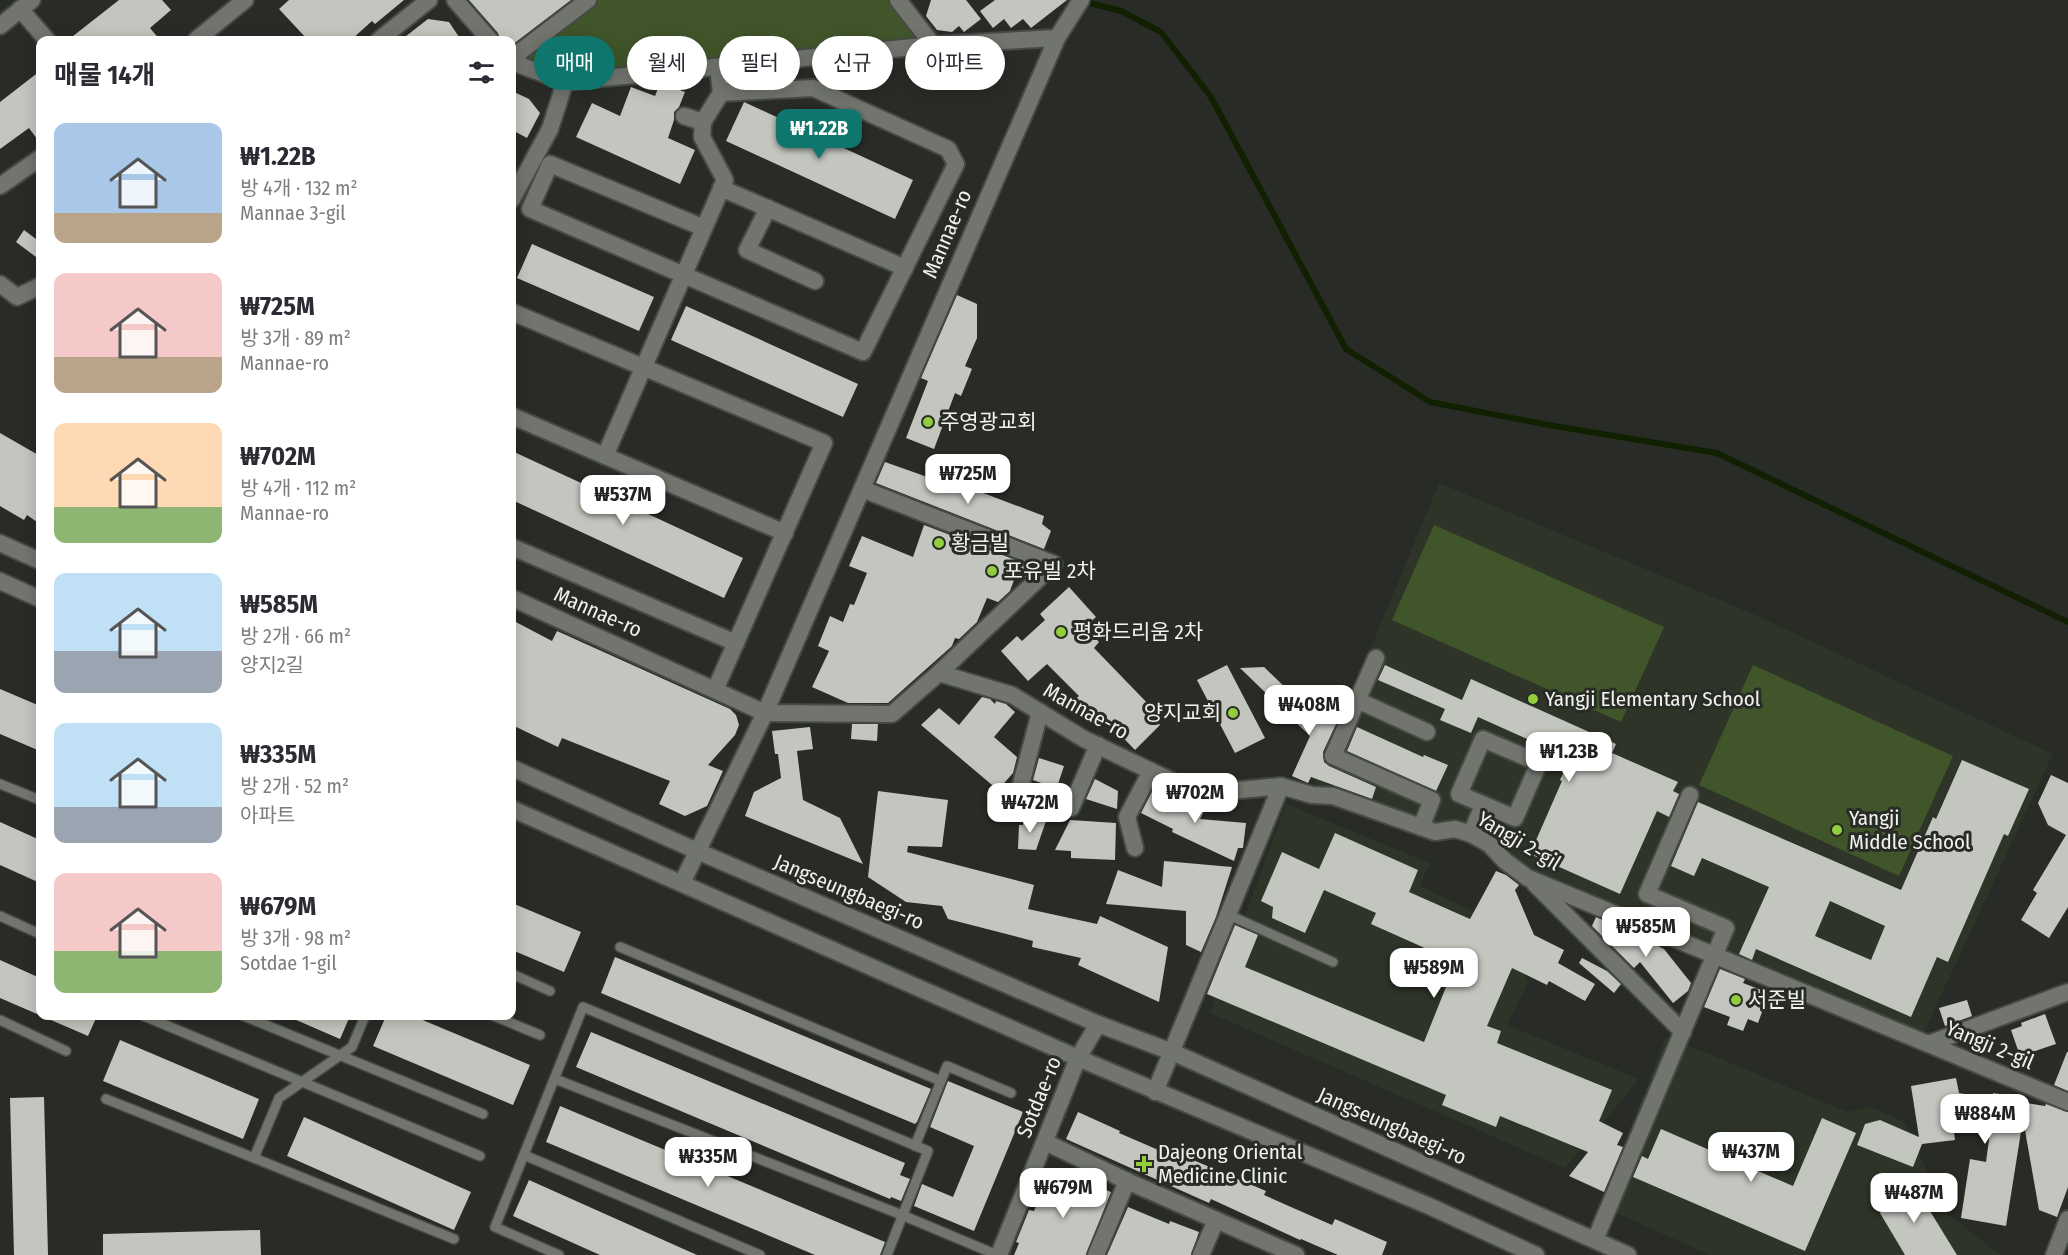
<!DOCTYPE html>
<html lang="ko">
<meta charset="utf-8">
<style>
:root{--surface:#fff;--page:#f2f2f3;--text:#2b2b33;--muted:#7c7c81;--accent:#0f766e}
body{margin:0;font-family:"Fira Sans Condensed","Noto Sans KR",sans-serif;background:var(--page);color:var(--text);height:100vh;display:flex;flex-direction:column;font-size:22px;white-space:nowrap}
*{box-sizing:border-box;margin:0}
p{font-size:20px;color:var(--muted)}
.icon{flex:none;width:33px;height:33px;fill:none;stroke:currentColor;stroke-width:2;stroke-linecap:round;stroke-linejoin:round}
.map{position:relative;flex:1;overflow:hidden}
.sheet{position:absolute;left:36px;top:36px;width:480px;height:984px;display:flex;flex-direction:column;background:var(--surface);border-radius:12px;box-shadow:0 3px 15px #0003}
.sheet>*{flex:none}
.banner{position:absolute;left:534px;top:36px;width:570px;height:54px;display:flex;gap:12px}
.price{position:absolute;translate:-50% -51px;padding:0 14px;border-radius:12px;background:#fff;color:#222;font-size:20px;line-height:39px;filter:drop-shadow(0 2px 3px #0008)}
.price::after{content:'';position:absolute;left:50%;top:36px;width:18px;height:14px;margin-left:-9px;background:inherit;clip-path:polygon(0 0,100% 0,50% 100%)}
.price.active{background:var(--accent);color:#fff}
ul{padding:0;list-style:none}
li{display:flex;align-items:center;gap:18px;height:150px;padding:0 18px}
li span{display:grid;place-items:center;flex:none;width:168px;height:120px;border-radius:12px;color:#555}
li>.icon{margin-inline-start:auto}
span .icon{width:72px;height:72px;fill:#fffc;stroke-width:1}
li b{font-size:26px}
h2{display:flex;justify-content:space-between;align-items:center;height:72px;padding:0 18px;font-size:26px}
.pill{padding:0 21px;border-radius:27px;background:var(--surface);box-shadow:0 3px 15px #0003;font-size:21px;line-height:54px}
.pill.active{background:var(--accent);color:#fff}
.map>svg:first-child{display:block}
.built{fill:#2e3428}
.green{fill:#41552a}
.lines{fill:none;stroke-linecap:round;stroke-linejoin:round}
.stream{stroke:#122002;stroke-width:6}
.building{fill:#c2c6be;fill-rule:evenodd}
.service-casing{stroke:#474945;stroke-width:12}
.minor-casing{stroke:#474945;stroke-width:20}
.tertiary-casing{stroke:#474945;stroke-width:20}
.service{stroke:#71756e;stroke-width:9}
.minor{stroke:#71756e;stroke-width:16}
.tertiary{stroke:#71756e;stroke-width:16}
.poi-dot{fill:#92cd3e;stroke:#292c26;stroke-width:2}
.labels{text-anchor:middle;stroke-width:6;stroke-linejoin:round;paint-order:stroke}
.street-label{font-size:21px;fill:#f0f2ee;stroke:#292c26}
.poi-label{font-size:21px;fill:#f0f2ee;stroke:#292c26;text-anchor:start}
</style>
<div class="map">
<svg width="2068" height="1255" viewBox="0 0 2068 1255">
<rect width="100%" height="100%" fill="#292c26"/>
<g class="built">
<polygon points="1439,483 1753,614 2053,754 1923,1034 1624,907 1530,870 1475,823 1455,820 1435,825 1315,783"/>
<polygon points="1286,804 1430,863 1420,886 1506,927 1528,983 1507,1025 1639,1079 1565,1168 1210,1013"/>
<polygon points="1666,1036 1847,1112 1870,1107 1903,1121 1911,1133 1942,1209 2000,1255 1710,1255 1601,1206"/>
</g>
<g class="green">
<polygon points="588,0 898,0 933,45 565,82 512,58"/>
<polygon points="1434,525 1664,627 1621,722 1392,620"/>
<polygon points="1753,665 1953,756 1899,876 1699,785"/>
</g>
<g class="lines">
<polyline class="stream" points="1081,1 1121,11 1161,32 1211,97 1346,349 1430,402 1543,424 1717,453 2068,622"/>
</g>
<g class="building">
<polygon points="119,0 162,0 171,10 150,28 160,40 68,40"/>
<polygon points="289,0 404,0 375,24 372,21 351,40 308,40 279,9"/>
<polygon points="469,0 571,0 512,45 512,40 500,40 498,33"/>
<polygon points="931,0 966,0 981,19 964,32 959,26 952,32 937,30 926,16"/>
<polygon points="995,0 1067,0 1031,28 1023,19 1011,28 1004,19 993,28 980,11"/>
<polygon points="428,19 449,22 461,40 401,40"/>
<polygon points="40,71 40,143 29,128 0,149 0,102"/>
<polygon points="660,83 685,92 679,107 674,112 674,120 668,138 695,150 680,184 576,137 592,103 620,116 631,87 655,96"/>
<polygon points="512,91 529,99 540,113 527,138 512,130"/>
<polygon points="744,102 913,180 895,219 726,141"/>
<polygon points="24,230 40,242 40,260 16,242"/>
<polygon points="532,244 654,297 639,331 517,278"/>
<polygon points="957,295 977,304 977,338 965,366 972,369 961,396 955,393 934,449 906,438 928,381 921,378"/>
<polygon points="686,306 858,384 843,417 671,340"/>
<polygon points="0,433 40,456 40,524 27,515 24,520 0,506"/>
<polygon points="512,451 743,558 724,598 512,500"/>
<polygon points="885,462 964,490 965,486 1044,516 1042,524 1051,531 1044,549 876,483"/>
<polygon points="924,525 1031,566 1029,573 1022,580 1015,577 1010,591 998,602 987,598 977,622 959,639 955,638 952,646 888,703 848,703 812,687 829,651 818,646 830,616 843,622 850,604 854,605 867,573 849,566 862,536 913,557"/>
<polygon points="1069,587 1096,617 1085,627 1099,642 1094,648 1154,710 1152,716 1160,725 1135,750 1102,716 1094,724 1073,701 1079,696 1047,664 1028,681 1001,651 1017,636 1022,641 1045,620 1040,614 1041,613"/>
<polygon points="512,620 552,641 557,631 730,709 736,715 739,725 735,735 708,765 723,771 707,806 685,816 659,804 670,781 562,738 558,747 512,725"/>
<polygon points="1227,665 1265,738 1235,753 1197,680"/>
<polygon points="1385,665 1462,700 1471,679 1616,744 1612,753 1678,782 1673,791 1679,794 1669,817 1657,811 1620,894 1530,854 1562,781 1560,780 1570,758 1478,717 1471,733 1440,720 1445,709 1378,680"/>
<polygon points="1264,667 1318,719 1321,712 1338,720 1323,752 1324,762 1329,766 1376,787 1372,799 1311,777 1308,783 1292,776 1310,736 1240,668"/>
<polygon points="0,689 40,706 40,751 0,734"/>
<polygon points="982,697 990,699 995,704 996,701 1006,704 1015,712 994,737 1017,757 1013,773 998,790 921,725 939,708 959,725"/>
<polygon points="852,724 878,724 877,741 851,739"/>
<polygon points="810,727 813,749 797,751 803,800 840,818 863,864 745,816 754,792 781,778 778,754 775,754 772,731"/>
<polygon points="1357,727 1423,757 1424,755 1448,765 1436,791 1347,751"/>
<polygon points="1039,758 1064,766 1058,784 1055,783 1055,788 1033,780"/>
<path d="M1962,760L2029,789L2008,836L2004,834L1948,962L1937,957L1911,1017L1756,949L1752,960L1739,954L1769,887L1702,858L1694,876L1671,866L1698,802L1901,890L1933,817L1936,819ZM1830,901L1885,926L1871,960L1815,936Z"/>
<polygon points="2051,775 2068,783 2068,907 2049,938 2021,920 2037,893 2033,890 2066,835 2048,825 2038,803"/>
<polygon points="1095,779 1118,791 1117,809 1086,799"/>
<polygon points="1155,786 1185,801 1186,800 1206,807 1200,819 1246,823 1243,848 1238,848 1234,861 1172,832 1173,829 1141,813"/>
<polygon points="878,791 948,800 942,847 908,846 907,852 1034,885 1028,909 1097,924 1100,916 1168,947 1159,1002 1078,965 1081,958 1032,947 1033,941 948,919 942,906 906,902 868,877"/>
<polygon points="1023,820 1046,821 1036,850 1018,849 1019,825 1023,825"/>
<polygon points="1070,820 1116,823 1115,860 1071,858 1071,851 1055,850"/>
<polygon points="0,822 40,840 40,883 0,865"/>
<polygon points="1335,833 1418,870 1409,892 1470,919 1496,871 1506,875 1519,885 1515,890 1534,935 1564,950 1558,963 1595,984 1585,1001 1549,981 1547,985 1512,968 1487,1026 1501,1031 1497,1043 1612,1090 1599,1121 1623,1133 1617,1145 1623,1147 1604,1192 1569,1176 1588,1152 1500,1116 1496,1127 1442,1105 1446,1095 1207,994 1235,925 1258,935 1245,967 1424,1042 1456,962 1371,924 1376,913 1324,890 1305,933 1272,918 1273,907 1261,901 1282,852 1319,869"/>
<polygon points="1164,861 1232,867 1216,917 1201,952 1186,945 1186,911 1106,904 1118,870 1162,887"/>
<polygon points="512,903 581,932 564,972 512,950"/>
<polygon points="1596,917 1626,930 1664,949 1691,983 1688,991 1673,1003 1640,962 1634,968 1592,926"/>
<polygon points="615,957 931,1089 917,1122 915,1124 601,993"/>
<polygon points="1582,958 1607,971 1621,984 1614,993 1579,963"/>
<polygon points="0,960 40,978 40,1016 97,1016 88,1036 0,998"/>
<polygon points="1720,969 1745,979 1743,983 1769,993 1758,1023 1748,1019 1743,1031 1727,1025 1730,1017 1704,1007"/>
<polygon points="1967,1000 1972,1016 1945,1026 1939,1008"/>
<polygon points="2045,1014 2056,1044 2020,1056 2011,1030 2022,1026 2021,1023"/>
<polygon points="287,1016 350,1016 340,1039"/>
<polygon points="386,1016 413,1016 530,1065 513,1105 373,1046"/>
<polygon points="591,1032 905,1163 900,1175 910,1179 901,1201 891,1197 890,1199 576,1067"/>
<polygon points="120,1040 259,1099 243,1139 103,1081"/>
<polygon points="2067,1052 2068,1052 2068,1091 2054,1085"/>
<polygon points="1956,1078 1959,1093 1993,1099 1993,1093 2013,1096 2013,1101 2045,1106 2046,1104 2068,1112 2068,1187 2057,1217 2039,1210 2023,1119 2006,1226 1961,1218 1970,1159 1986,1162 1991,1125 1956,1130 1956,1132 1954,1132 1955,1140 1922,1144 1913,1167 1857,1145 1865,1124 1880,1120 1919,1137 1911,1086"/>
<polygon points="948,1081 1023,1112 974,1231 914,1206 922,1184 953,1197 974,1146 930,1127"/>
<polygon points="44,1097 48,1255 14,1255 10,1098"/>
<polygon points="560,1106 885,1242 880,1255 815,1255 546,1142"/>
<polygon points="1078,1112 1120,1131 1119,1133 1177,1158 1179,1154 1266,1191 1264,1195 1332,1225 1335,1219 1387,1242 1382,1255 1338,1255 1301,1239 1300,1240 1211,1199 1209,1203 1066,1139"/>
<polygon points="304,1117 471,1192 454,1230 287,1156"/>
<polygon points="1822,1118 1856,1133 1805,1251 1633,1177 1642,1156 1648,1159 1661,1129 1793,1186"/>
<polygon points="1050,1171 1083,1184 1084,1181 1111,1192 1086,1255 1014,1255 1019,1243 1016,1242 1029,1210 1034,1211"/>
<polygon points="529,1180 697,1255 600,1255 513,1216"/>
<polygon points="1911,1181 1925,1203 1957,1255 1905,1255 1880,1213 1889,1194"/>
<polygon points="1128,1207 1169,1224 1170,1221 1199,1232 1191,1255 1107,1255"/>
<polygon points="260,1230 261,1255 103,1255 103,1234"/>
</g>
<g class="lines">
<defs>
<g id="service">
<polyline points="0,784 40,800"/>
<polyline points="1227,914 1333,962"/>
<polyline points="0,916 40,934"/>
<polyline points="620,947 941,1081"/>
<polyline points="512,974 550,991"/>
<polyline points="144,1016 480,1156"/>
<polyline points="244,1016 483,1114"/>
<polyline points="365,1016 352,1047 279,1098 254,1158 454,1239"/>
<polyline points="494,1016 540,1035"/>
<polyline points="0,1020 66,1051"/>
<polyline points="555,1079 902,1215 997,1255"/>
<polyline points="106,1099 254,1158"/>
<polyline points="915,1146 947,1066 1011,1093"/>
<polyline points="524,1155 760,1255"/>
<polyline points="559,1255 495,1227 583,1007 928,1151 887,1255"/>
</g>
<g id="minor">
<polyline points="455,0 490,40"/>
<polyline points="898,0 933,45"/>
<polyline points="20,9 47,40"/>
<polyline points="196,40 245,0"/>
<polyline points="379,40 429,0"/>
<polyline points="512,58 588,0"/>
<polyline points="512,62 565,82 933,45 1057,38"/>
<polyline points="684,116 703,122"/>
<polyline points="0,186 40,158"/>
<polyline points="721,188 905,268"/>
<polyline points="512,199 550,129 565,82"/>
<polyline points="768,208 747,250 815,281"/>
<polyline points="704,228 550,164 530,209 863,352 956,164 948,149 813,88 721,93"/>
<polyline points="0,284 17,297 40,286"/>
<polyline points="512,312 824,443 715,690"/>
<polyline points="512,416 785,533"/>
<polyline points="605,456 725,180 702,137 703,122 721,93 718,67"/>
<polyline points="512,547 736,643"/>
<polyline points="512,598 765,713 892,714 939,673 1054,564 862,489"/>
<polyline points="1376,658 1333,756 1432,800 1421,827"/>
<polyline points="939,673 1012,695 1084,739 1199,794 1281,786 1312,795 1333,796 1435,832 1455,829 1471,834 1489,844 1505,861 1528,878 2068,1102"/>
<polyline points="1357,700 1427,732"/>
<polygon points="1483,739 1539,763 1515,818 1459,794"/>
<polyline points="1019,792 1040,712"/>
<polyline points="1071,808 1098,745"/>
<polyline points="1471,834 1483,805"/>
<polyline points="1135,848 1127,817 1151,771"/>
<polyline points="682,883 765,713 1057,38 1081,0"/>
<polyline points="1535,884 1683,1032"/>
<polyline points="1928,1044 2068,992"/>
<polyline points="1155,1092 1281,786"/>
<polyline points="1045,1142 1127,1181 1296,1255"/>
<polyline points="1595,1240 1726,928 1647,894 1690,795"/>
<polyline points="1096,1255 1127,1181"/>
<polyline points="1201,1255 1216,1220"/>
<polyline points="2054,1255 2068,1219"/>
</g>
<g id="tertiary">
<polyline points="0,26 32,0"/>
<polyline points="0,543 40,561"/>
<polyline points="0,581 40,599"/>
<polyline points="512,768 697,851 1098,1024 1172,1052 1628,1255"/>
<polyline points="512,809 1078,1058 1429,1206 1536,1255"/>
<polyline points="999,1255 1078,1058 1098,1024"/>
</g>
</defs>
<use href="#service" class="service-casing"/>
<use href="#minor" class="minor-casing"/>
<use href="#tertiary" class="tertiary-casing"/>
<use href="#service" class="service"/>
<use href="#minor" class="minor"/>
<use href="#tertiary" class="tertiary"/>
</g>
<g class="poi-dot">
<circle cx="928" cy="422" r="6"/>
<circle cx="939" cy="543" r="6"/>
<circle cx="992" cy="571" r="6"/>
<circle cx="1061" cy="632" r="6"/>
<circle cx="1533" cy="699" r="6"/>
<circle cx="1233" cy="713" r="6"/>
<circle cx="1837" cy="830" r="6"/>
<circle cx="1736" cy="1000" r="6"/>
<path d="M1141 1155h6v6h6v6h-6v6h-6v-6h-6v-6h6z"/>
</g>
<g class="labels">
<g class="street-label">
<text transform="translate(947 234) rotate(-67)" y="7">Mannae-ro</text>
<text transform="translate(598 612) rotate(24)" y="7">Mannae-ro</text>
<text transform="translate(1086 711) rotate(29)" y="7">Mannae-ro</text>
<text transform="translate(1519 841) rotate(31)" y="7">Yangji 2-gil</text>
<text transform="translate(849 892) rotate(23)" y="7">Jangseungbaegi-ro</text>
<text transform="translate(1990 1045) rotate(23)" y="7">Yangji 2-gil</text>
<text transform="translate(1039 1097) rotate(-68)" y="7">Sotdae-ro</text>
<text transform="translate(1392 1126) rotate(24)" y="7">Jangseungbaegi-ro</text>
</g>
<g class="poi-label">
<text x="940" y="429">주영광교회</text>
<text x="951" y="550">황금빌</text>
<text x="1004" y="578">포유빌 2차</text>
<text x="1073" y="639">평화드리움 2차</text>
<text x="1545" y="706">Yangji Elementary School</text>
<text x="1221" y="720" text-anchor="end">양지교회</text>
<text x="1849" y="825">Yangji<tspan x="1849" dy="24">Middle School</tspan></text>
<text x="1748" y="1007">서준빌</text>
<text x="1158" y="1159">Dajeong Oriental<tspan x="1158" dy="24">Medicine Clinic</tspan></text>
</g>
</g>
</svg>
<b class="price active" style="left:819px;top:160px">₩1.22B</b>
<b class="price" style="left:968px;top:505px">₩725M</b>
<b class="price" style="left:623px;top:526px">₩537M</b>
<b class="price" style="left:1309px;top:736px">₩408M</b>
<b class="price" style="left:1569px;top:783px">₩1.23B</b>
<b class="price" style="left:1195px;top:824px">₩702M</b>
<b class="price" style="left:1030px;top:834px">₩472M</b>
<b class="price" style="left:1646px;top:958px">₩585M</b>
<b class="price" style="left:1434px;top:999px">₩589M</b>
<b class="price" style="left:1985px;top:1145px">₩884M</b>
<b class="price" style="left:1751px;top:1183px">₩437M</b>
<b class="price" style="left:708px;top:1188px">₩335M</b>
<b class="price" style="left:1063px;top:1219px">₩679M</b>
<b class="price" style="left:1914px;top:1224px">₩487M</b>
<div class="banner">
<a class="pill active">매매</a>
<a class="pill">월세</a>
<a class="pill">필터</a>
<a class="pill">신규</a>
<a class="pill">아파트</a>
</div>
<section class="sheet">
<h2>매물 14개<svg class="icon" aria-label="filters" viewBox="0 0 24 24"><path d="M4 7h16M4 17h16"/><circle cx="9" cy="7" r="2"/><circle cx="15" cy="17" r="2"/></svg></h2>
<ul>
<li><span style="background:linear-gradient(#a9c7e8 75%,#b9a48a 0)"><svg class="icon" aria-label="home" viewBox="0 0 24 24"><path d="M3 11l9-7 9 7M6 9v11h12V9"/></svg></span><div><b>₩1.22B</b><p>방 4개 · 132 m²</p><p>Mannae 3-gil</p></div></li>
<li><span style="background:linear-gradient(#f6c9c9 70%,#b9a48a 0)"><svg class="icon" aria-label="home" viewBox="0 0 24 24"><path d="M3 11l9-7 9 7M6 9v11h12V9"/></svg></span><div><b>₩725M</b><p>방 3개 · 89 m²</p><p>Mannae-ro</p></div></li>
<li><span style="background:linear-gradient(#ffd9b3 70%,#8fb573 0)"><svg class="icon" aria-label="home" viewBox="0 0 24 24"><path d="M3 11l9-7 9 7M6 9v11h12V9"/></svg></span><div><b>₩702M</b><p>방 4개 · 112 m²</p><p>Mannae-ro</p></div></li>
<li><span style="background:linear-gradient(#bfe0f5 65%,#9aa5b1 0)"><svg class="icon" aria-label="home" viewBox="0 0 24 24"><path d="M3 11l9-7 9 7M6 9v11h12V9"/></svg></span><div><b>₩585M</b><p>방 2개 · 66 m²</p><p>양지2길</p></div></li>
<li><span style="background:linear-gradient(#bfe0f5 70%,#9aa5b1 0)"><svg class="icon" aria-label="home" viewBox="0 0 24 24"><path d="M3 11l9-7 9 7M6 9v11h12V9"/></svg></span><div><b>₩335M</b><p>방 2개 · 52 m²</p><p>아파트</p></div></li>
<li><span style="background:linear-gradient(#f6c9c9 65%,#8fb573 0)"><svg class="icon" aria-label="home" viewBox="0 0 24 24"><path d="M3 11l9-7 9 7M6 9v11h12V9"/></svg></span><div><b>₩679M</b><p>방 3개 · 98 m²</p><p>Sotdae 1-gil</p></div></li>
</ul>
</section>
</div>
